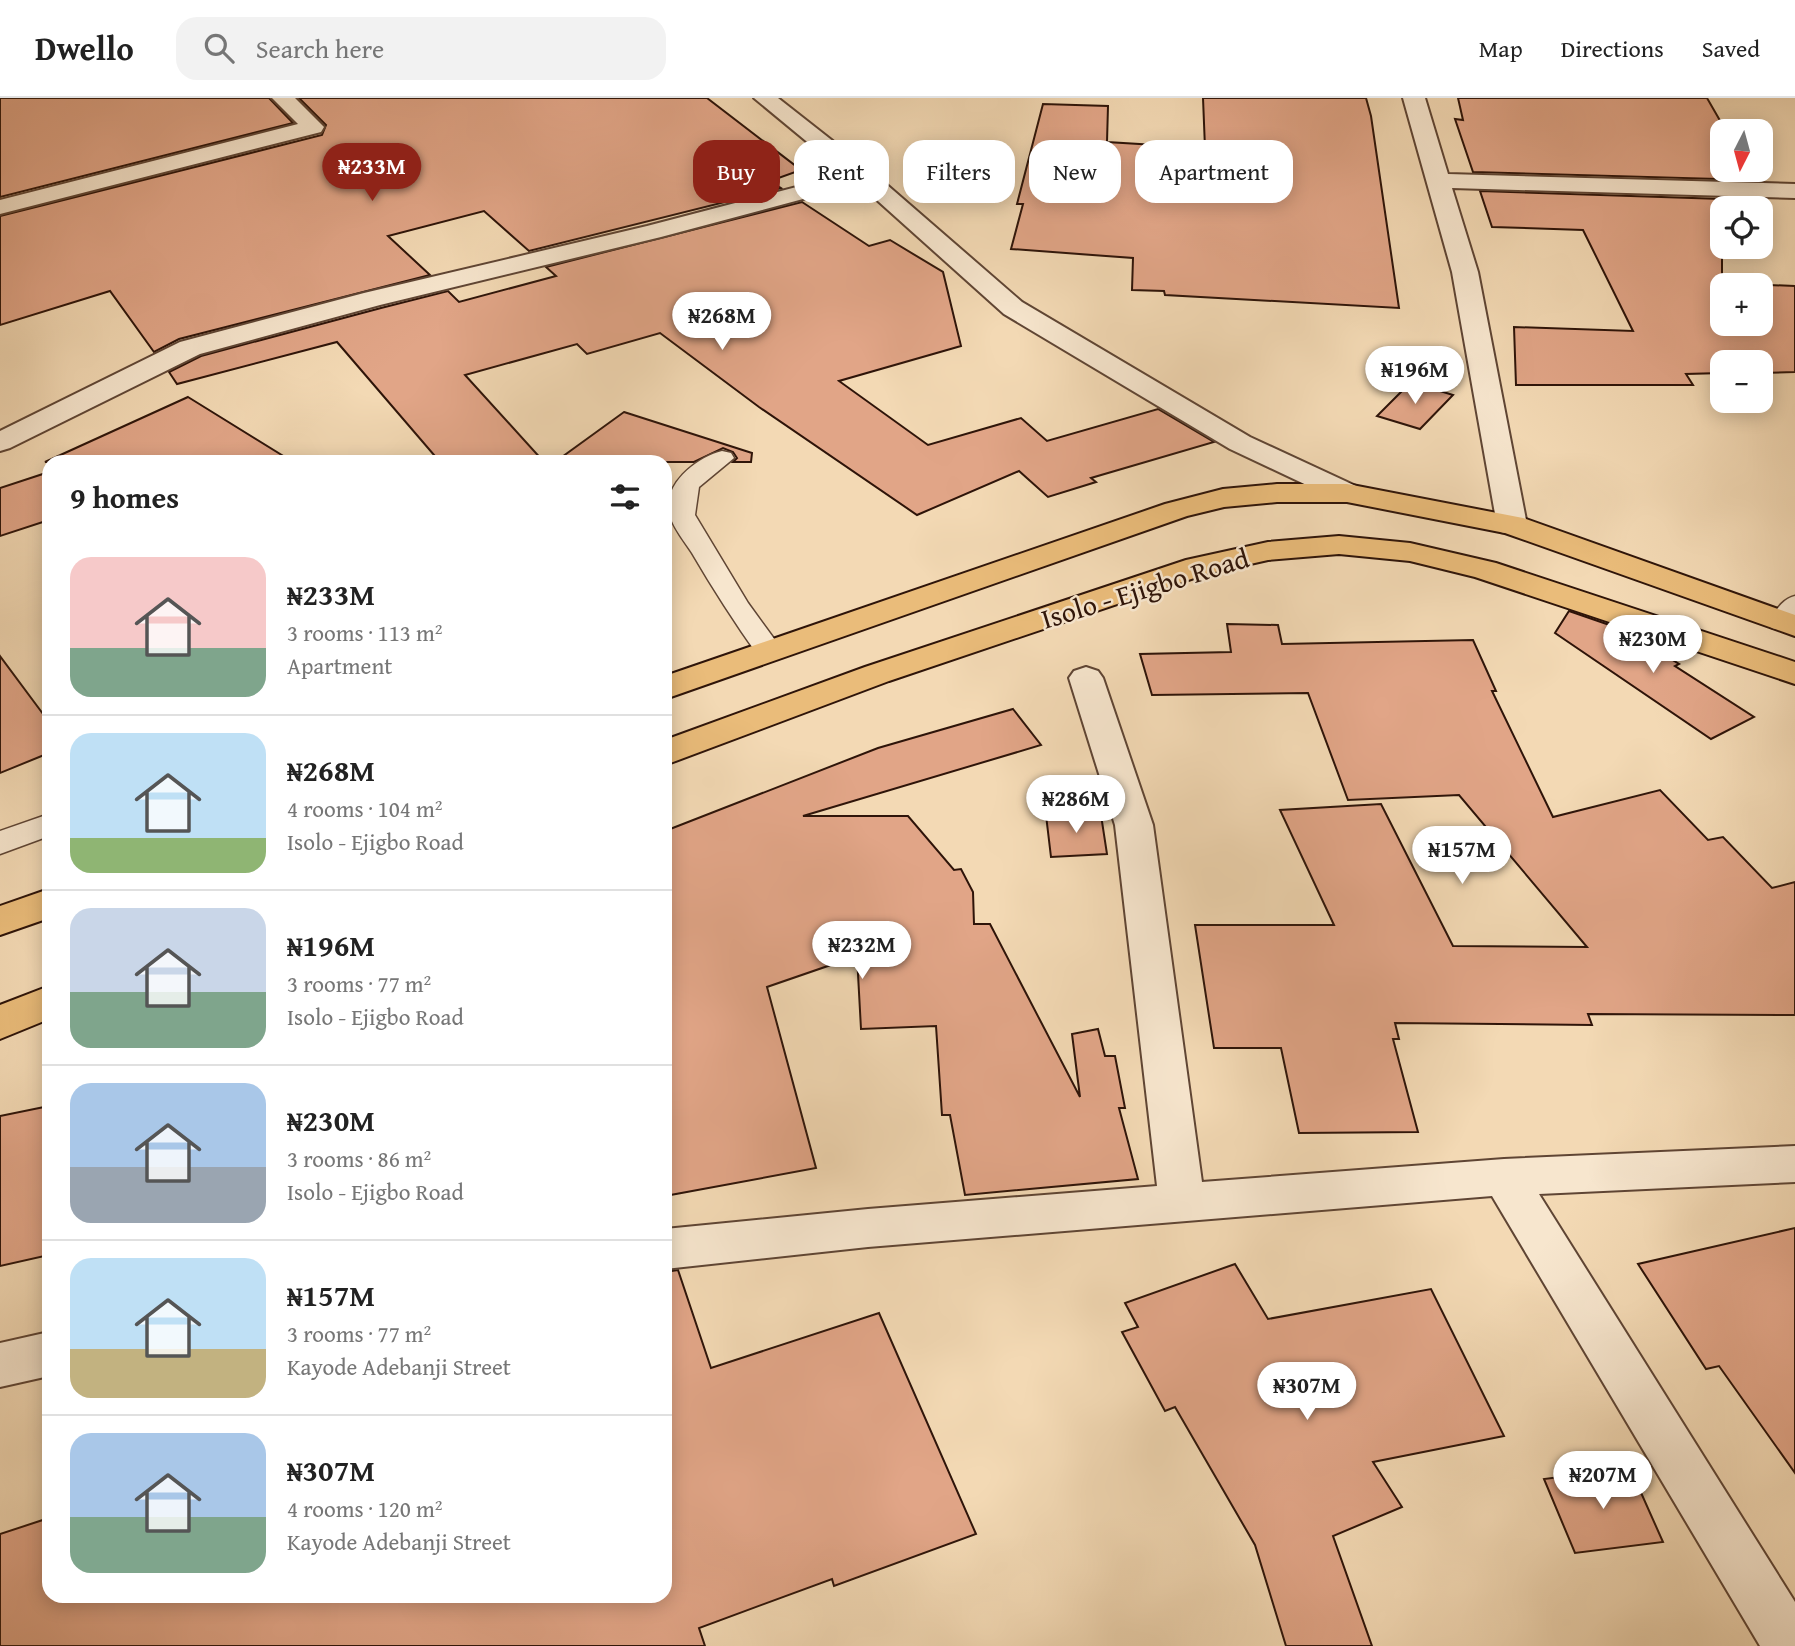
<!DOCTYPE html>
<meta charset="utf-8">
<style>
:root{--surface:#fff;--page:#f2f2f2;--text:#222;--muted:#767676;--line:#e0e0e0;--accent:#8f2418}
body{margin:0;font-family:"Gentium Book Plus",serif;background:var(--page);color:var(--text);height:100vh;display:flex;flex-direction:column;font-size:26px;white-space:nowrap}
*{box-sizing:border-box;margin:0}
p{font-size:23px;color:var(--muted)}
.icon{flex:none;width:38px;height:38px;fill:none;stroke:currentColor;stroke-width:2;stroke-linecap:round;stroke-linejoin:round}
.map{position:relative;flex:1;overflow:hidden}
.sheet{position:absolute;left:42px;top:357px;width:630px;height:1148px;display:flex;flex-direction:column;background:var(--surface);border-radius:21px;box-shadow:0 4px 18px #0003}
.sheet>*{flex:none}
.top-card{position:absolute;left:693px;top:42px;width:665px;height:63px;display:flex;gap:14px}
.needle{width:46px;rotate:186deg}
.fabs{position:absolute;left:1710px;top:21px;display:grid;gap:14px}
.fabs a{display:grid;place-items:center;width:63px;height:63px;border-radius:14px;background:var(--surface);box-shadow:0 4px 18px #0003;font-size:35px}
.price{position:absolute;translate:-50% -60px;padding:0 16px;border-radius:24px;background:#fff;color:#222;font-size:23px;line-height:46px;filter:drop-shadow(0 2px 4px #0008)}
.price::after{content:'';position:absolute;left:50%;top:42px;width:21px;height:16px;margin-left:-10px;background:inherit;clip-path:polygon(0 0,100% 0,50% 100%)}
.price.active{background:var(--accent);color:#fff}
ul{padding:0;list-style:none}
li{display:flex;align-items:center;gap:21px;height:175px;padding:0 28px}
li+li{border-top:2px solid var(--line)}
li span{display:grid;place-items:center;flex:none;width:196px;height:140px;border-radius:21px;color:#555}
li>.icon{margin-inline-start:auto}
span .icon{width:84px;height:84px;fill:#fffc;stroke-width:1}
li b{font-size:30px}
h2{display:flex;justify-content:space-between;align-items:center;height:84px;padding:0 28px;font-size:30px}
.chip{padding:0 24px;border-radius:21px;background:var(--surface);box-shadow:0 4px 18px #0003;font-size:24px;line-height:63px}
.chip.active{background:var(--accent);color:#fff}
header{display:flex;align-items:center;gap:42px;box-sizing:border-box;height:98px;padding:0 35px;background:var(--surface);border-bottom:2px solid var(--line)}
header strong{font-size:33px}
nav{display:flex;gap:38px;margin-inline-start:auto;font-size:24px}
.search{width:490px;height:63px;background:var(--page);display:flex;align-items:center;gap:18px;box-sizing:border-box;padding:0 24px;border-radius:21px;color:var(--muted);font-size:26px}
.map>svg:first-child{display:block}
.building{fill:#e1a587;stroke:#2e1409;stroke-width:2;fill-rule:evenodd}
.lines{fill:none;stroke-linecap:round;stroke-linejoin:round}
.service-casing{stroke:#5f4534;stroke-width:3}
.minor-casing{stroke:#5f4534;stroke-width:4}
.primary-casing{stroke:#2e1409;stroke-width:4}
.service{fill:#f7e6ce;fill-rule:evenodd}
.minor{fill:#f7e6ce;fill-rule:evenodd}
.primary{fill:#eabc7a;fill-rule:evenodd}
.labels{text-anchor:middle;stroke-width:5;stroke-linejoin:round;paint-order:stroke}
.street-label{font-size:28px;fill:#2e1409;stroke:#f7e6ce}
</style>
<header>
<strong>Dwello</strong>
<div class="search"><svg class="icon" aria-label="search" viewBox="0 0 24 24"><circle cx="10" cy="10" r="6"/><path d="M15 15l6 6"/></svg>Search here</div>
<nav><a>Map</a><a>Directions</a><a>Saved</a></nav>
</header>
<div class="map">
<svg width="1795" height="1548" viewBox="0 0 1795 1548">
<rect width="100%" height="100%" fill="#f3d9b4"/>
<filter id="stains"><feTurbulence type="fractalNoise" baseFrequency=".00286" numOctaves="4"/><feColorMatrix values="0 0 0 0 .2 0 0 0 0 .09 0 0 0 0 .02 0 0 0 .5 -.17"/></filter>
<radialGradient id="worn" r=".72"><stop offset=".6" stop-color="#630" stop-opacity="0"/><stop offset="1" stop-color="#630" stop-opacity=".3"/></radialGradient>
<g class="building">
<polygon points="0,0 269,0 293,25 0,99"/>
<polygon points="299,0 707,0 801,72 770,83 781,90 529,153 484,113 388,138 430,177 179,241 154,254 110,193 0,227 0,118 322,37 326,27"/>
<polygon points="1203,0 1366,0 1371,18 1399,210 1165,197 1164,193 1132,192 1133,160 1011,151 1023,106 1017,106 1043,6 1108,8 1107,44 1205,50"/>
<polygon points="1458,0 1707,0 1726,33 1722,33 1722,72 1747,72 1753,82 1473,74 1455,21 1463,22"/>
<path d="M1480,93L1722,101V185L1795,188V274L1760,275V264H1722V275L1686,276L1693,287H1516L1514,229L1633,233L1583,132L1492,129ZM1722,187H1760V226H1722Z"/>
<polygon points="802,104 869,148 890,142 943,174 961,248 839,283 928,347 1021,320 1047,343 1158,311 1214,344 1091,380 1096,384 1048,399 1019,373 917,417 759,309 660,235 587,256 577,246 465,277 544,364 440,364 337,244 177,286 169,274 201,258 381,210 448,193 459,204 556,178 546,169"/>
<polygon points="1411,284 1453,297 1420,331 1377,318"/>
<polygon points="188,299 293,364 45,364"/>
<polygon points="624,314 752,355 751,364 733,364 737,360 733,354 723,350 694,364 555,364"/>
<polygon points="49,374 49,422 0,438 0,390"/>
<polygon points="1569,513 1624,532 1679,566 1675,568 1754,619 1711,641 1555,535"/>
<polygon points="1227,526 1278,527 1282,546 1473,542 1496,593 1492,593 1553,719 1660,692 1708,742 1723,739 1772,790 1795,784 1795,917 1588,916 1592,927 1395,925 1399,941 1393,941 1418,1034 1299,1035 1281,950 1214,950 1195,827 1334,827 1280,712 1381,706 1453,848 1587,849 1459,697 1348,702 1308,595 1152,597 1140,556 1231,554"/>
<polygon points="0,558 49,624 49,655 0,675"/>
<polygon points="1013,611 1041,647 803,718 908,718 954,772 961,771 973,794 974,826 990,826 1080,999 1072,936 1098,931 1105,958 1115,958 1125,1010 1119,1010 1138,1081 965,1097 950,1017 942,1017 936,928 861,931 857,858 767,889 816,1070 665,1098 665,733 878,650"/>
<polygon points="1046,717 1101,717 1107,756 1051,759"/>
<polygon points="49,1008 49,1157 0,1168 0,1018"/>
<polygon points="1795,1130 1795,1375 1719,1268 1706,1271 1638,1166"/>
<polygon points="1235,1166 1268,1221 1431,1191 1504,1338 1373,1364 1402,1409 1333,1438 1372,1548 1286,1548 1255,1447 1175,1309 1165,1313 1122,1234 1138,1229 1125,1205"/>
<polygon points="678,1172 711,1270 879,1215 976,1436 834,1488 832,1481 699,1530 705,1548 0,1548 0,1436 49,1420 49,1498 665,1498 665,1174"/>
<polygon points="1630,1370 1663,1444 1575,1455 1544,1381"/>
</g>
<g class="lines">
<defs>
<g id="service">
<path d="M722,353L731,355L734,360L699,389L695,417L748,505L783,553L779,559L769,561L759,559C735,525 713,491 692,455C685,444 674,431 670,418C660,388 697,359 722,353Z"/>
<path d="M1795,498V525L1792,530L1782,532L1772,530L1768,524C1776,513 1782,501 1795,498Z"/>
<polygon points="49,716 49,738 0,756 0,733"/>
</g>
<g id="minor">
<polygon points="272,0 295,0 324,29 321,34 0,116 0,102 298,26"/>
<polygon points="754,0 778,0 871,73 1022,204 1250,339 1358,389 1362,395 1358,401 1347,404 1336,401 1230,351 1004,216 859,86 661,139 380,207 200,256 10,350 0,353 0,333 180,244 364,195 647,128 846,76"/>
<polygon points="1403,0 1425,0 1448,76 1795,86 1795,100 1452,90 1478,174 1527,427 1523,434 1512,436 1501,434 1497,427 1452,174"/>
<polygon points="1086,569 1098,573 1103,580 1153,727 1202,1084 1504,1061 1795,1048 1795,1084 1539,1096 1795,1504 1795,1548 1760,1548 1492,1098 868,1149 665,1171 665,1131 868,1111 1157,1088 1115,727 1069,580 1074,573"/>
<polygon points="49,1234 49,1278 0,1289 0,1245"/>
</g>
<g id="primary">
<polygon points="1277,386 1347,386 1523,420 1795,517 1795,538 1505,435 1347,404 1277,404 1224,409 1187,418 665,601 665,578 1165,406 1223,391"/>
<polygon points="1339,438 1410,445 1496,465 1795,564 1795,586 1475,479 1410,463 1339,456 1268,462 1206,476 889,583 665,667 665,642 865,569 1186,462 1268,444"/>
<polygon points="49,791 49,820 0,837 0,808"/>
<polygon points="49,888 49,921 0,941 0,907"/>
</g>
</defs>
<use href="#service" class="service-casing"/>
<use href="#minor" class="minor-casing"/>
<use href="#primary" class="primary-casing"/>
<use href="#service" class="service"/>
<use href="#minor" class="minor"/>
<use href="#primary" class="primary"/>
</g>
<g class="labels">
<g class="street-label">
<text transform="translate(1145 490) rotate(-17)" y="10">Isolo - Ejigbo Road</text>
</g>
</g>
<rect width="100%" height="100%" filter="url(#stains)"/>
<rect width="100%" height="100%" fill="url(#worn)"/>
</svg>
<div class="fabs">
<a><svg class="needle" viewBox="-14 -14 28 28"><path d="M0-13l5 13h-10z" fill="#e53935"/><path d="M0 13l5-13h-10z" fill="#767676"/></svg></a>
<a><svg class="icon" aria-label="locate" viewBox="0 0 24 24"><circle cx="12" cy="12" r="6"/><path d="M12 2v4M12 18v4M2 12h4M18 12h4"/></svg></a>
<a>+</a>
<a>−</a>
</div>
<b class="price active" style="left:372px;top:105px">₦233M</b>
<b class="price" style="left:722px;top:254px">₦268M</b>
<b class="price" style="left:1415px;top:308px">₦196M</b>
<b class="price" style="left:1653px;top:577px">₦230M</b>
<b class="price" style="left:1076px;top:737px">₦286M</b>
<b class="price" style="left:1462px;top:788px">₦157M</b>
<b class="price" style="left:862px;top:883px">₦232M</b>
<b class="price" style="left:1307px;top:1324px">₦307M</b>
<b class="price" style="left:1603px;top:1413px">₦207M</b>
<div class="top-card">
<a class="chip active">Buy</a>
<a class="chip">Rent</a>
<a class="chip">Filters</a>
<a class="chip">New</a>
<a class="chip">Apartment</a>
</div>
<section class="sheet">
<h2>9 homes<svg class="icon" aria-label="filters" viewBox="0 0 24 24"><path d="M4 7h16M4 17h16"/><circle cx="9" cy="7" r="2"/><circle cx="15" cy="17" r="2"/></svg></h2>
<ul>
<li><span style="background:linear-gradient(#f6c9c9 65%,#7fa58c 0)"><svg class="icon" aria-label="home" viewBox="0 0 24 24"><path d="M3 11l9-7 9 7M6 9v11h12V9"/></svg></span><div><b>₦233M</b><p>3 rooms · 113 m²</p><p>Apartment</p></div></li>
<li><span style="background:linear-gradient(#bfe0f5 75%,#8fb573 0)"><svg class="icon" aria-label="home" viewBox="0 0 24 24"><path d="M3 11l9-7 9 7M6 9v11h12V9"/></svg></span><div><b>₦268M</b><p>4 rooms · 104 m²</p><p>Isolo - Ejigbo Road</p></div></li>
<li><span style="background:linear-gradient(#c9d6e8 60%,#7fa58c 0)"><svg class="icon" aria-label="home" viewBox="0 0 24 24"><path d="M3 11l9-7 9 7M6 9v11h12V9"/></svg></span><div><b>₦196M</b><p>3 rooms · 77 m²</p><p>Isolo - Ejigbo Road</p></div></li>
<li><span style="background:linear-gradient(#a9c7e8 60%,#9aa5b1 0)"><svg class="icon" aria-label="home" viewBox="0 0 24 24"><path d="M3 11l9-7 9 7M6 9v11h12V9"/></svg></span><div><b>₦230M</b><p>3 rooms · 86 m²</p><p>Isolo - Ejigbo Road</p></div></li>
<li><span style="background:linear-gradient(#bfe0f5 65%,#c2b280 0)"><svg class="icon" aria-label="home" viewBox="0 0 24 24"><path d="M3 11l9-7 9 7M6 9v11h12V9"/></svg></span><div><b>₦157M</b><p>3 rooms · 77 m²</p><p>Kayode Adebanji Street</p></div></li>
<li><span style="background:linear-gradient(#a9c7e8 60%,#7fa58c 0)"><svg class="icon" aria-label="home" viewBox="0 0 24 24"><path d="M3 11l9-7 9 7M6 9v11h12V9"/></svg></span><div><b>₦307M</b><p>4 rooms · 120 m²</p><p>Kayode Adebanji Street</p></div></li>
</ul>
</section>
</div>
